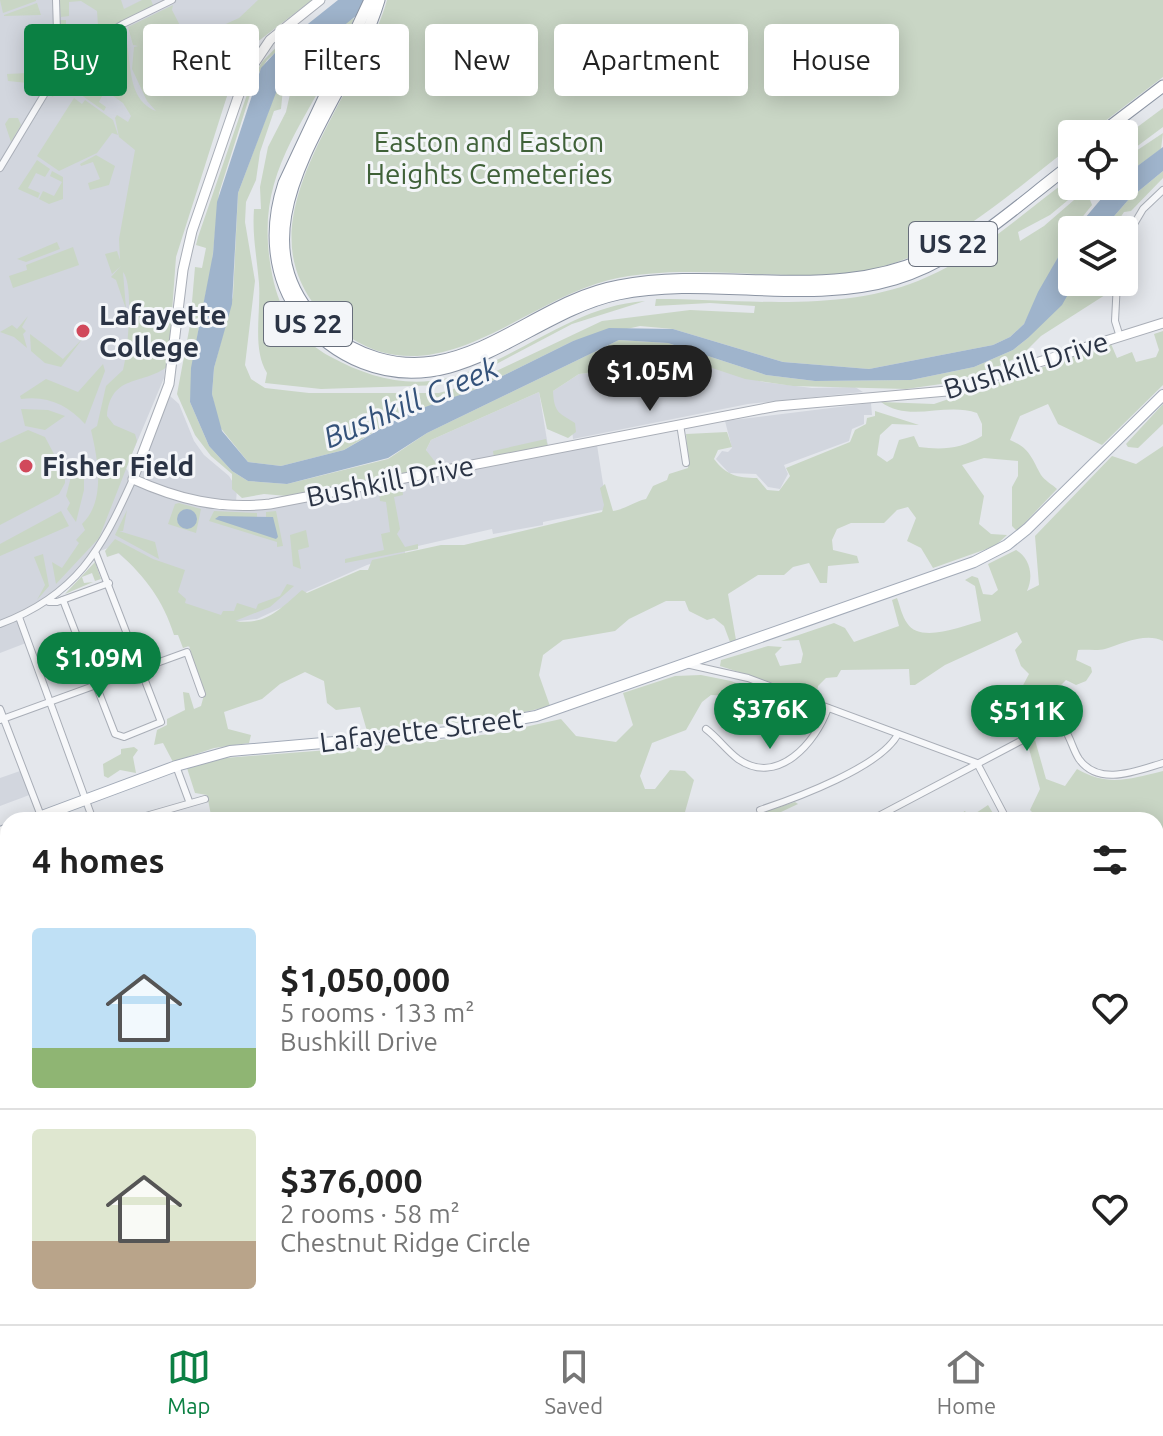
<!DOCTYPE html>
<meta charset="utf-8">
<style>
:root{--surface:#fff;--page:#f2f2f2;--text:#222;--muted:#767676;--line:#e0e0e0;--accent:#0b8043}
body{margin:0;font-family:Ubuntu,sans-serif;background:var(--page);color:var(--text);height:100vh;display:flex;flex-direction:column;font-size:30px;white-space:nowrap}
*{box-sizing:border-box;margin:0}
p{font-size:26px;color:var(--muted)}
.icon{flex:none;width:44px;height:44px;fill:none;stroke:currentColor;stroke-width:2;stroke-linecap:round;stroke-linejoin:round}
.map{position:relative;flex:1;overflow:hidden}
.drawer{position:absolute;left:0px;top:812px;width:1164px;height:512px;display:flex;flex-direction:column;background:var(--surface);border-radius:24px 24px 0 0;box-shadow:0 4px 20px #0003}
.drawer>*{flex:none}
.hud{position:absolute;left:24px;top:24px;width:1116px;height:72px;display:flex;gap:16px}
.buttons{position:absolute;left:1058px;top:120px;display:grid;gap:16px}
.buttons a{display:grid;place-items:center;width:80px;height:80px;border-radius:8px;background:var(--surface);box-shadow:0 4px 20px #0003;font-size:40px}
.price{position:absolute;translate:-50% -68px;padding:0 18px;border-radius:28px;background:var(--accent);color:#fff;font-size:26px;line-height:52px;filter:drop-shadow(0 2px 4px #0008)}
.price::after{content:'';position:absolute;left:50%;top:48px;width:24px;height:18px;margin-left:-12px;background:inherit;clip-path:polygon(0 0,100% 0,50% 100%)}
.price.on{background:#222;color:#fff}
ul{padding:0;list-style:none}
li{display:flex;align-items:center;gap:24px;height:200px;padding:0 32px}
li+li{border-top:2px solid var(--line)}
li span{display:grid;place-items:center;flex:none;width:224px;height:160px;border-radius:8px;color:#555}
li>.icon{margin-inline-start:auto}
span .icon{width:96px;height:96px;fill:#fffc;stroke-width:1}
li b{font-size:34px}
h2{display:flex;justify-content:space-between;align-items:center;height:96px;padding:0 32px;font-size:34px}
.chip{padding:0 28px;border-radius:8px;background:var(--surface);box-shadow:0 4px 20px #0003;font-size:28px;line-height:72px}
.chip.on{background:var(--accent);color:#fff}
.dock{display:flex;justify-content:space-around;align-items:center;height:112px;border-top:2px solid var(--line);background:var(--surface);font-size:22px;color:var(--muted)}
.dock a{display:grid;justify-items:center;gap:4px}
.dock .on{color:var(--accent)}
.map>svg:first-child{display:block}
.built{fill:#d2d6de}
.green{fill:#c9d6c5}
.water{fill:#9fb4cc}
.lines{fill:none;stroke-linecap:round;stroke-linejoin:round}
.street-casing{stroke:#a9aeb7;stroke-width:8}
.secondary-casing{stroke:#a9aeb7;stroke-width:11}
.primary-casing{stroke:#a3abb8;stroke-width:12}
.highway-casing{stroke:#8b94a3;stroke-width:13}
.street{stroke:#f7f8fa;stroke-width:6}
.secondary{stroke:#fff;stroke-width:9}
.primary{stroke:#fff;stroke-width:10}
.highway{stroke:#fff;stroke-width:11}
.poi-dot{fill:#d1495b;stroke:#f4f6f9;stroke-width:3}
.labels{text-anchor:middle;stroke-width:6;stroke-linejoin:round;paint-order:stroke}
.shield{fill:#f4f6f9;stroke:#676e7b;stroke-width:2}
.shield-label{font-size:26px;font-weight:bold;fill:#2b3445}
.park-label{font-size:28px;fill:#3f6138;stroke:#f4f6f9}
.poi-label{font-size:28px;font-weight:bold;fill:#2b3445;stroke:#f4f6f9;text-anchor:start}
.street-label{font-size:28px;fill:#2b3445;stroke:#f4f6f9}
.water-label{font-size:30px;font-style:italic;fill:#34527a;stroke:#f4f6f9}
</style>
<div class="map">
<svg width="1163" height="1324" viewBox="0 0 1163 1324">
<rect width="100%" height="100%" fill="#e4e7ec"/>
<g class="built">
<polygon points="0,0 306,0 248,45 233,79 178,231 164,378 126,468 133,479 163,493 256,505 597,445 607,509 543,522 543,525 493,534 492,529 405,549 405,553 367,565 304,593 283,607 257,619 239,621 188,647 176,602 111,547 94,553 45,602 17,616 26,643 0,653"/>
<polygon points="629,354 670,354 763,382 812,388 855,387 863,392 748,404 573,439 572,429 559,424 550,397 553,391 579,374 591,373 617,357"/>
<polygon points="539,392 548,446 434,467 426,450 431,440"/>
<polygon points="170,396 179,404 194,441 204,455 229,476 237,489 236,502 190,498 150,484 138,473"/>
<polygon points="871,403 872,415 864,415 864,424 852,429 849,441 784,465 788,474 780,489 768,487 756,474 729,473 716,459 722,451 728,452 732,448 725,421"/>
<polygon points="23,770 32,794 0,806 0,778"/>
</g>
<g class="green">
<polygon points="0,0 36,0 36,1 3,13"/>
<polygon points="59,0 121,0 124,9 142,0 151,0 153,5 80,44 98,26 97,11 81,1 69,2 69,16 61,17"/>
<path d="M258,0H312L252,46L227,96L176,257L168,366C143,386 111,373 107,416L114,425L135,434L137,441L99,538L56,584L52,562L62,568L79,543L76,540L85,530L82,524C106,501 98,460 91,430L97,426L106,386L123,370C128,351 134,284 123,272L126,309L116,280L111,277L121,266L112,274L105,254L117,251L120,260L119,239L135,150L119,137L115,118L117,115L128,122L131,116L123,103L106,91L112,93L118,85L107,56L98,49L85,52L123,30C134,54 123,98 156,111L147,101L132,69L134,47L138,46L133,45L128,27L173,5L172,10L188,41L239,18Z"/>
<path d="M387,0H1163V77L1088,134H1072V146C1008,194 943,258 862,271C779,284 691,261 609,280C524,301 440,395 351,338C325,322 305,298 296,269C270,186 365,80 387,0Z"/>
<polygon points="37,3 41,15 4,16 4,15"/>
<path d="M354,18C350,32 328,50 313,51L310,43Z"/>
<polygon points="59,20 66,20 66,28 71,34 80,34 72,48 67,46"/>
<path d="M289,34L295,35L267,60L255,79L219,193L212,263L198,332L190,402L209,446L232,471L248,481L287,484L388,459L427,433L619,340L668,343L766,375L815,381L911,380L974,367L1013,350L1028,338L1071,291L1075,282H1105V295L1041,336L1021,356L986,372L941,384L906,389L793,386L745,379L670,354H656L617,357L599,372L579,374L553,391C554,414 560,413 575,423L576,432L568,438L547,429L539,392L431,440L426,450L439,467L287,496L264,494L242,498L232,489V474L211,456L195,435L177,394L190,325L195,267L202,268L206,248L196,245L198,237L252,80L262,62Z"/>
<path d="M336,51H340C298,136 250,181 274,283C282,316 301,341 331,357C368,377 406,388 448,378C518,361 571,306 645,301L572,324L466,380L441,385L321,389L265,383L267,373C252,349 261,313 259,283C257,258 252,235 254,209H261L260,187L268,147L286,112L292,85L311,61L321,64Z"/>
<path d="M304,52L283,89L281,109L274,111L260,152L256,180L246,202L245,222L255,281L245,365L251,379L265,388L309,393H439L467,385L602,321L690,310L754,313L755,306L710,303L655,306L656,299C743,299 846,314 927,277C980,254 1025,211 1072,177V186H1085L1050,215L1018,232L1020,241L1044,226L1074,200L1089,197L1092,205L1072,230L1024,324L1010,337L993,345L869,369L783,362L673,329L640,326L573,341L474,390L394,420L344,450L281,466L248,462L219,426L212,394L214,368L233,296L238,193L282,75L294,58Z"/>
<polygon points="67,65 77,70 74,75 81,81 76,89 63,81 53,97 49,95"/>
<polygon points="28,73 43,87 40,92 28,83 8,81 7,74"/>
<polygon points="82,82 100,96 105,90 99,102 106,107 104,111 77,92"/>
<polygon points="74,98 82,104 85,100 113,120 118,135 112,133 97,153 59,171 37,156"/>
<polygon points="1163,108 1163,127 1124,156 1124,137"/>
<polygon points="9,118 18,118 21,125 11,142 5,124"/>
<polygon points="1163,133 1161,149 1124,176 1124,159"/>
<polygon points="96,155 115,166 109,185 90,190 88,183 100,179 93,162 81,166 80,164"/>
<polygon points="37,160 50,169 45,177 36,173 28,188 40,193 38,198 18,189"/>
<polygon points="52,171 63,177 63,199 49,204 39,199 43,191 54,196 62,182 50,176"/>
<polygon points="1163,171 1163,178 1131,211 1124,212 1112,230 1102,230 1129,199"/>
<polygon points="57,242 60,249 26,262 17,259"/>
<polygon points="73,247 79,265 13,288 9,276 27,270 26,265"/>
<polygon points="28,316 22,327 26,331 23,334 27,348 14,337 0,332 12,325 17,329"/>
<path d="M1163,331V385L1102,445L1058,424L1048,404L1020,416L1010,440C1030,448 1032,459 1041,475C1044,480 1053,485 1057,489L1017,531L1012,526V487L1018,476V461L984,458L962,465L984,496L979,524L991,534L1007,535L995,546L933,568L921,548L907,541L916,518L908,507L897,510L884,523H851L837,529L832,540L833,550L857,556L859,563L828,566L827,583H820L809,563L793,567L784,575H758L728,594L736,640L730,642L724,626L714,618L707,620L689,611L685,601H666L629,619L615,631L563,640L543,655L539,675L550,706L496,719L367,731L360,707L336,710L327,703L324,681L305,672L280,684L262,699L224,712L228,729L251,735L249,743L214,748L173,762L163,743L154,745L157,730L167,725V719L185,710L183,692L189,693L194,709L201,706L204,695L189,646L183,648L178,635H174C163,600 146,578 119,553L107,557L105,551L115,539L153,559L185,570L178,592L186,599L185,603L221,615L223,611H234L237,603L256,609L258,604L280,596L287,584L294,586L270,607L235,621C266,626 281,608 302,590L307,593L360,570H368L372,560L441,545H464L602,512L604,505L600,488L605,484L613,511C626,509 633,502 646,499L653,486L667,480L669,474L688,468L686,434L727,432L732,447L718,450L714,459C726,475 737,478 757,478L767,490L779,491L790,476L786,468L850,442L855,430L866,424L867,418L875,416V411L919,425L892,424L880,435L877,455L887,462L893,458L899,440L914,436L919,447C942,450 961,449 982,436V424L977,413C945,402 909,423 881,402L934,404L1111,344L1117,358L1132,352L1136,362L1156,357L1159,350L1154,334Z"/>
<polygon points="30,334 63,359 83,338 61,367 45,363 31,351"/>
<path d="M103,364L105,371L85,424C68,405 47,395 21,399L20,396L46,379L78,392Z"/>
<polygon points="1163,404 1163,424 1138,448 1128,447 1126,444"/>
<polygon points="21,409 48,410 65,416 45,430 25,426"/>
<polygon points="28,430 45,437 65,475 65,483 59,494 0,525 0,443"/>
<polygon points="546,439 548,447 494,458 493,451"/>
<path d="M1163,446V641C1146,632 1121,644 1105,649C1097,651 1086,649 1078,650L1076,660L1091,667L1092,672L1086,681L1076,685L1066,680L1056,690L1064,702L1073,697L1080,700V708L1040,724L1039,707L1009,710L1005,701L996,709L994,706L1020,691L1029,674L1021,666L1015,650L1022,642L1017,632L945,665L915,685H910L909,669L841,670L837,677L826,678L818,686L816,697L720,666L721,660L768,646L782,647L775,654L780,666L801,663L803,654L799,640L781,641L834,623L845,628L854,642L899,626L892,600L897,598C900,606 902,616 907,623C920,644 962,626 981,621L975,586L965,580L972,576L978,578L983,594L992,595L998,590L988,564L1016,550C1030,558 1034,576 1027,591L1039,585L1035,536L1112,456L1136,464Z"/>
<polygon points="84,470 84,490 76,522 67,509 70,503 66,496 72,473"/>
<polygon points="402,487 403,495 394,497 400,529 397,534 405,547 418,544 418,549 345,563 345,559 384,550 381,534 390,532 386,502 380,501 379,491"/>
<polygon points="179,503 201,509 196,533 168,524 175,504"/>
<polygon points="127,510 123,531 119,531 155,542 159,559 115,535"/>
<polygon points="61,511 69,526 0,556 0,544"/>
<polygon points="214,511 257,513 257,517 266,518 266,512 276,511 283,546 277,547 277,542 209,521"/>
<polygon points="306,530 309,547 298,550 301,569 293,566 290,535"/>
<polygon points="43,554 49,586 37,600 45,585 34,557"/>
<polygon points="95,562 101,579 95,581 92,573 82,577 84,583 93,582 65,594"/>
<polygon points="701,675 731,681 805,710 805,716 793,715 779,724 769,719 762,706 735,693 730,696 711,695 702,702 686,730 652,743 640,776 645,789 655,789 670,770 685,771 694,780 685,812 719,820 212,820 207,795 195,793 187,768 225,758 406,744 498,733 561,719 576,736 616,742 633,725 623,693 675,676"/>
<path d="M1035,740L1046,779L1065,786L1077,769C1108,787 1130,779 1163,771V863L1156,861V820H1040L1030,810L1040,789L1028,745Z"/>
<polygon points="134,747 138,750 133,757 136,773 120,770 108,778 104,776 103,764 121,754 121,749"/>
<polygon points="795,802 798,804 764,820 740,820"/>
<polygon points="988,805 997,820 962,820 964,811 973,815"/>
<polygon points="199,1316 248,1316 240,1324 187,1324"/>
<polygon points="364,1316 468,1316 467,1324 368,1324"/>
<polygon points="472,1316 511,1316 512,1324 487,1324"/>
</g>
<g class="water">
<polygon points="338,0 376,0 342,27 310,43 285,69 238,193 232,304 214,368 212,394 222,431 248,462 281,466 344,450 408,413 474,390 573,341 609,328 673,329 783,362 869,369 993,345 1010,337 1024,324 1038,292 1072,233 1072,282 1075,282 1062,305 1028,338 1013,350 974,367 911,380 815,381 766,375 668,343 619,340 427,433 388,458 287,484 248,481 232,471 209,446 190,402 191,368 213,254 217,202 261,68 284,43"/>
<polygon points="1163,147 1163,171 1129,199 1102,230 1075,230 1112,186 1124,186 1124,176"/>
<circle cx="187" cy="519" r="10"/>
<polygon points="219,516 273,517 278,537 276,539 215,519"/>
</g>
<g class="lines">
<defs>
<g id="street">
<polyline points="56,0 57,31 69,57"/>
<polyline points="0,168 65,60 123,24 172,0"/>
<polyline points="1124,241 1143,209 1163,190"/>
<polyline points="1117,282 1115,321 1120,337"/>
<polyline points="680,424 686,463"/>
<polyline points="63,600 115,734 124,737 161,722 96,554"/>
<polyline points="49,602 57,602 109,583"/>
<polyline points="19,617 93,820"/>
<path d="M0,624C77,595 101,550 133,479"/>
<polyline points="686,664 748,678 977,763 1007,820"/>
<polyline points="0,709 41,816"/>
<polyline points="0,720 187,652 202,694"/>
<path d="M706,729C718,738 726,750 738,759C778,787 816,742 828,708"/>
<polyline points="176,766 189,801"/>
<path d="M760,810C796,798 881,767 898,734"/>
<polyline points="132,820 205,799"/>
<path d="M871,820L1049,726L1065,730C1071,739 1073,750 1079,759C1099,787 1136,771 1163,763"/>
<polyline points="0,850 8,871"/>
<polyline points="0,936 8,933"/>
<polyline points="1156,937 1163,929"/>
<polyline points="0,1041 8,1038"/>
<polyline points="1156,1091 1163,1090"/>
<polyline points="1156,1151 1163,1150"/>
<polyline points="0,1223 8,1218"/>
<polyline points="358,1316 361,1324"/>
<polyline points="565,1316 567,1324"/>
<polyline points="637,1316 638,1324"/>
<polyline points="721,1316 721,1324"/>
<polyline points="1079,1316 1080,1324"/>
<polyline points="109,1324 123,1316"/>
<polyline points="748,1324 755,1316"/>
<polyline points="868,1324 875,1316"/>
<polyline points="985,1324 993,1316"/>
</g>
<g id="secondary">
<path d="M320,0L270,40L245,77L192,231L183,270L169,384L133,479C177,499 221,510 270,504L777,406L947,391L1163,323"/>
<polyline points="301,1324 302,1316"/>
</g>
<g id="primary">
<polyline points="31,820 176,766 230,751 449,732 536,716 974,562 1007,545 1027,529 1163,395"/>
<polyline points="0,832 8,829"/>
<polyline points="0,988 8,989"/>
<polyline points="517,1316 519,1324"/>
</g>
<g id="highway">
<path d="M370,0L284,183C269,228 272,277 301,316C317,337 338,353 363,363C459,401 530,313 618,294C709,275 805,306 895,279C962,259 1017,205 1072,164"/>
<path d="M379,0C349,104 216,230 327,331C356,356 397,368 434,362C500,351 552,298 619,286C726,265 840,306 941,251"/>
<polyline points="1100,134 1163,86"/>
</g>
</defs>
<use href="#street" class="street-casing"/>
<use href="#secondary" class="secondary-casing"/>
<use href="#primary" class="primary-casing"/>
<use href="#highway" class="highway-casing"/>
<use href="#street" class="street"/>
<use href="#secondary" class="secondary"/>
<use href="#primary" class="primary"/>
<use href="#highway" class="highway"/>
</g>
<g class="poi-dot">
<circle cx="83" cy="331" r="8"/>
<circle cx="26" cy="466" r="8"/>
</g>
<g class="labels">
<g class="shield">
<rect x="909" y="222" width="88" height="44" rx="6"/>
<rect x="264" y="302" width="88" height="44" rx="6"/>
</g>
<g class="shield-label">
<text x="953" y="253">US 22</text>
<text x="308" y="333">US 22</text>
</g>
<g class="park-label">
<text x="489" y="152">Easton and Easton<tspan x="489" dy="32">Heights Cemeteries</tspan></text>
</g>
<g class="poi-label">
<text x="99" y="325">Lafayette<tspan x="99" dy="32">College</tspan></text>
<text x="42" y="476">Fisher Field</text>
</g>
<g class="street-label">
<text transform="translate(1026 365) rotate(-17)" y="10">Bushkill Drive</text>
<text transform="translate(390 481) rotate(-11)" y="10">Bushkill Drive</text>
<text transform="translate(421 730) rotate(-7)" y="10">Lafayette Street</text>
</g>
<g class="water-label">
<text transform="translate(411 403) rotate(-23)" y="10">Bushkill Creek</text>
</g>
</g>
</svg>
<div class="buttons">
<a><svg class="icon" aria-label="locate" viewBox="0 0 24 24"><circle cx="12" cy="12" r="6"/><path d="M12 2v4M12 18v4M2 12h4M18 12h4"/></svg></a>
<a><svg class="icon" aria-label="layers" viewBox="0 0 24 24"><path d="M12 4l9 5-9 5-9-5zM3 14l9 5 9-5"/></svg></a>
</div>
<b class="price on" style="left:650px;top:413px">$1.05M</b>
<b class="price" style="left:99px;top:700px">$1.09M</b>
<b class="price" style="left:770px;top:751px">$376K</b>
<b class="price" style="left:1027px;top:753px">$511K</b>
<div class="hud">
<a class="chip on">Buy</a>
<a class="chip">Rent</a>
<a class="chip">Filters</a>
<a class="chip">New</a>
<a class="chip">Apartment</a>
<a class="chip">House</a>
</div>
<section class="drawer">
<h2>4 homes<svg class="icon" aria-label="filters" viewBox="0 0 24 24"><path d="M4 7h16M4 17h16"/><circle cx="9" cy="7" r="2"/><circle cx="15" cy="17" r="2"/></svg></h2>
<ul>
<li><span style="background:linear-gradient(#bfe0f5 75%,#8fb573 0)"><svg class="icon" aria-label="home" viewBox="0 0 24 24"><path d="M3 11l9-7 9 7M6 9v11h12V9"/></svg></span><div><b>$1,050,000</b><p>5 rooms · 133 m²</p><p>Bushkill Drive</p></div><svg class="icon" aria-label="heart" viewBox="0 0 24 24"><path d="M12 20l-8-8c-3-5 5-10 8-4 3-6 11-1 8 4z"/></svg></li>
<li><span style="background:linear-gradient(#dfe7d0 70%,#b9a48a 0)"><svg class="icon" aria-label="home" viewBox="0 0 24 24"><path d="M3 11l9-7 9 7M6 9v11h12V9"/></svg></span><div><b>$376,000</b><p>2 rooms · 58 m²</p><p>Chestnut Ridge Circle</p></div><svg class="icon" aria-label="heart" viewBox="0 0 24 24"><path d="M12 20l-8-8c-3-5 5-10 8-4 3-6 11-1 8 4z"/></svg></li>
</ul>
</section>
</div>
<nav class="dock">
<a class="on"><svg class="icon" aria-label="map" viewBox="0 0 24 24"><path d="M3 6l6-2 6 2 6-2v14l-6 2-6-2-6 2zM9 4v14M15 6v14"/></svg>Map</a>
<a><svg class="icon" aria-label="saved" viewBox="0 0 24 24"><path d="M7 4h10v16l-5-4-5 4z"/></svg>Saved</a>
<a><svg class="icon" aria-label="home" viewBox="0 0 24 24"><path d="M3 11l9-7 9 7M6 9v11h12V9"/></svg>Home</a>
</nav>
